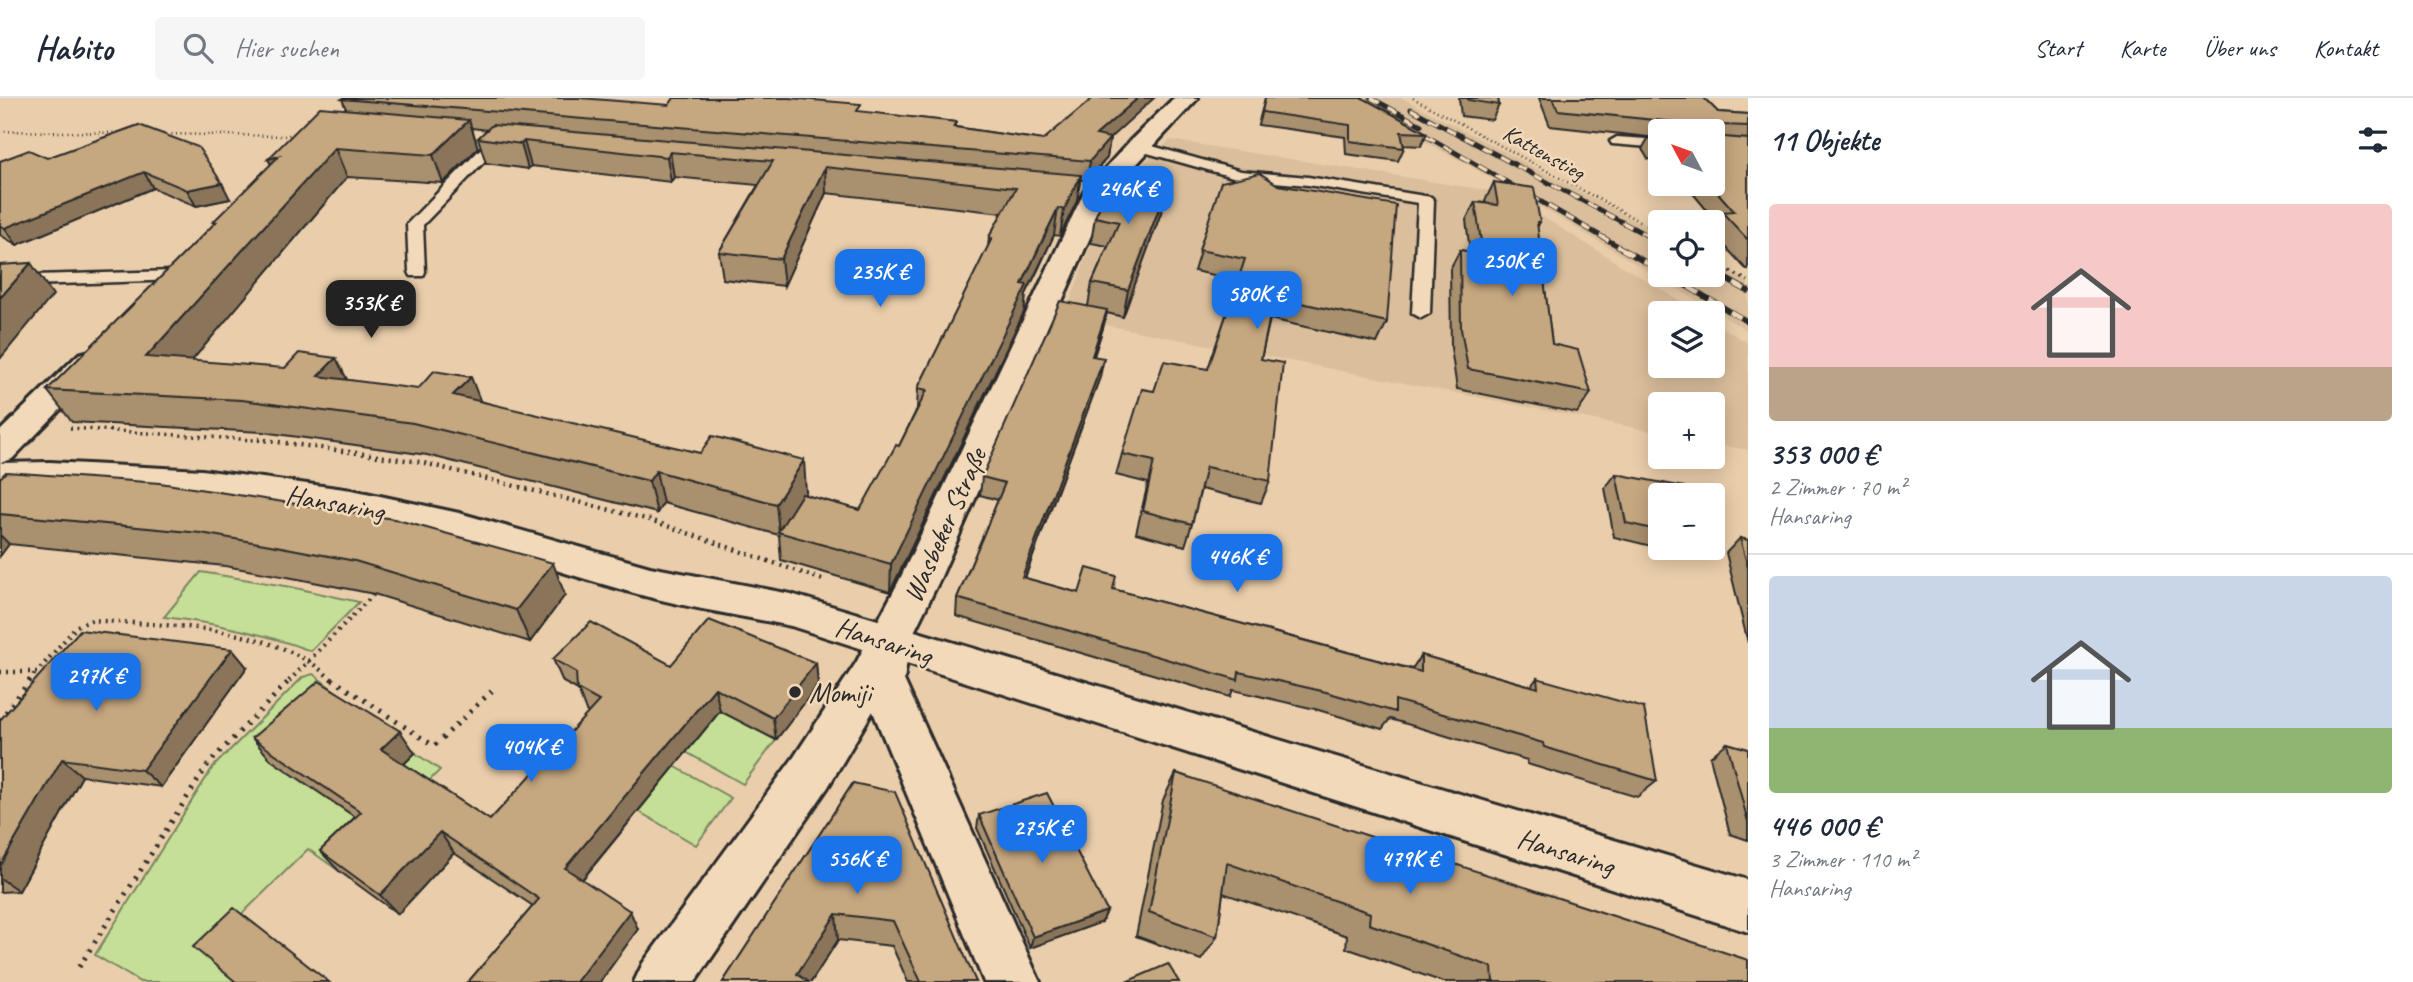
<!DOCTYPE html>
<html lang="de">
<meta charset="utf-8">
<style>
:root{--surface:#fff;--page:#f6f6f7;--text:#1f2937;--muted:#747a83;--line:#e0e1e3;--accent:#1a73e8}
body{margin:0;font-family:Caveat,sans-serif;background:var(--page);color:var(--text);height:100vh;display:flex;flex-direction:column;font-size:26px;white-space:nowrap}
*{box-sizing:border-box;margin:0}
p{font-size:23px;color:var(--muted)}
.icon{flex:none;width:38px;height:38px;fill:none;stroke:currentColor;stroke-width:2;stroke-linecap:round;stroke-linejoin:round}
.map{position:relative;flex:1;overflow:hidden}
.side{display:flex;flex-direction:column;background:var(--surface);width:665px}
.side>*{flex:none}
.needle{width:46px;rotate:311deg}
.buttons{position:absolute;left:1648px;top:21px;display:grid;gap:14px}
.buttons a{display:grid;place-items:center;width:77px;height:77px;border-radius:7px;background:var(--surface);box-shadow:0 4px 18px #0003;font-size:35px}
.price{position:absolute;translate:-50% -60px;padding:0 16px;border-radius:14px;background:var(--accent);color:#fff;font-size:23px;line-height:46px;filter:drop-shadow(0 2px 4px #0008)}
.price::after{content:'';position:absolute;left:50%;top:42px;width:21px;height:16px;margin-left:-10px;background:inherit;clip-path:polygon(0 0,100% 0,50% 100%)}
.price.selected{background:#222;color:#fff}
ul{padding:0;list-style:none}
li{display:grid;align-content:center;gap:14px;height:371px;padding:0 21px}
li+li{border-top:2px solid var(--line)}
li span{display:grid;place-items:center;height:217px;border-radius:7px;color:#555}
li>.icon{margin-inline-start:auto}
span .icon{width:126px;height:126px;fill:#fffc;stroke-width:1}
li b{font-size:30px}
h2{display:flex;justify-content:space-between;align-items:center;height:84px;padding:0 21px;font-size:30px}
header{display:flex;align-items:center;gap:42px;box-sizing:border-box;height:98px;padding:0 35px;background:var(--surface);border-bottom:2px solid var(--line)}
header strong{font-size:33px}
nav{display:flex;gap:38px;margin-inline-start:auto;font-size:24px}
.search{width:490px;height:63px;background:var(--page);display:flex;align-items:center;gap:18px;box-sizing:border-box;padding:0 24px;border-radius:7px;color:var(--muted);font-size:26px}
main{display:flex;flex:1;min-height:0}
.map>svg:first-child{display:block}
.built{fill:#dbbf9c}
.green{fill:#c5df96;stroke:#788560;stroke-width:2}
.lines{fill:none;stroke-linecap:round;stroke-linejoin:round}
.service-casing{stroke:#2b2b2b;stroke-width:5}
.minor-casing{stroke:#2b2b2b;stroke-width:6}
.tertiary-casing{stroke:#2b2b2b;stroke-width:6}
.secondary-casing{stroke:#2b2b2b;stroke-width:6}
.path-far3{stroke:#2b2b2b;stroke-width:2.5;stroke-dasharray:1 3.5;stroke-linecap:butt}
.path-far2{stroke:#2b2b2b;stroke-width:3.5;stroke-dasharray:2 4.5;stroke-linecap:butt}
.path-far1{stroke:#2b2b2b;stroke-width:4.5;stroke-dasharray:2 5;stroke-linecap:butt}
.path{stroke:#2b2b2b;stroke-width:5;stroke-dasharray:2.5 7;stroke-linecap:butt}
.service{fill:#f2d9ba;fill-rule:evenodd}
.minor{fill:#f2d9ba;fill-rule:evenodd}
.tertiary{fill:#f2d9ba;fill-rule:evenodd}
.secondary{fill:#f2d9ba;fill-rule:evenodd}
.rail-far1-casing{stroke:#2b2b2b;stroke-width:5}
.rail-casing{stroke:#2b2b2b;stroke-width:6}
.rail-far1{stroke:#f2d9ba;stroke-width:3.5;stroke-dasharray:10;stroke-linecap:butt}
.rail{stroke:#f2d9ba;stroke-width:4.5;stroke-dasharray:12;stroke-linecap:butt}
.wall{fill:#a9906e;stroke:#2b2b2b;stroke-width:2;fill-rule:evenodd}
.shaded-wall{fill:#8a755a;stroke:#2b2b2b;stroke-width:2}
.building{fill:#c5a780;stroke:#2b2b2b;stroke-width:2}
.poi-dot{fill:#2b2b2b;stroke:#f2d9ba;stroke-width:2.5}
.labels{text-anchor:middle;stroke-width:5;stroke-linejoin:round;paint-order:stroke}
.far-street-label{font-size:23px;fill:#2b2b2b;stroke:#f2d9ba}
.street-label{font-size:28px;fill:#2b2b2b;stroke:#f2d9ba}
.poi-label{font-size:28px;fill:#2b2b2b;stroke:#f2d9ba;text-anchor:start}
</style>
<header>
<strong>Habito</strong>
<div class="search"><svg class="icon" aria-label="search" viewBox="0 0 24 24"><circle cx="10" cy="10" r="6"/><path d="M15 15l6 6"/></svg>Hier suchen</div>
<nav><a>Start</a><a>Karte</a><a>Über uns</a><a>Kontakt</a></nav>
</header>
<main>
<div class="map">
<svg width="1748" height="884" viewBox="0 0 1748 884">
<rect width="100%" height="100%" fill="#eaceab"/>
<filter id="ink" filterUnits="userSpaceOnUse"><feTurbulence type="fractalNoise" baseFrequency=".0143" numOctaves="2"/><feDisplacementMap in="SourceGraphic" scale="14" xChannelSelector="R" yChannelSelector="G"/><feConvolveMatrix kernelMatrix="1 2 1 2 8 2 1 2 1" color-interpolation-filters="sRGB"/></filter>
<g filter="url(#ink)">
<g class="built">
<polygon points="1346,0 1402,0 1661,136 1661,177 1713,177 1713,164 1748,183 1748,233 1504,87"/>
<polygon points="1170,42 1504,95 1699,215 1661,215 1661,268 1713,268 1713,224 1748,245 1748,352 1713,346 1713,306 1661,306 1661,335 1064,219 1110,95"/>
</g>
<g class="green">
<path d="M201,474L291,489L359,504L311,553C263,535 216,525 164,519Z"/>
<polygon points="313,576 343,599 272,662 352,717 415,655 440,672 339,773 308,751 242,816 237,884 140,884 95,857 213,669 303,579"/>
<polygon points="720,613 776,642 743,686 686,654"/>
<polygon points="674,668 731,700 696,747 638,713"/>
</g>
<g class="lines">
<defs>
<g id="service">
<polygon points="497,38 504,42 502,45 423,127 425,174 423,178 411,178 409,174 407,126 492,39"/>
<polygon points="1617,39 1661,42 1661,50 1612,46 1610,43"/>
<polygon points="1138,44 1241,73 1308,79 1431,99 1434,102 1430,215 1421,220 1412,215 1418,105 1308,87 1240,81 1133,51 1131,48"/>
<polygon points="174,173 182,178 180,182 0,188 0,178"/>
</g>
<g id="minor">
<polygon points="90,253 101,256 106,263 101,270 12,361 0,365 0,333 79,256"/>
<polygon points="889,526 904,531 910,543 904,582 1040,884 984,884 860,582 868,543 874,531"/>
</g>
<polygon id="tertiary" points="1174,0 1198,0 1109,96 939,483 886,591 828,689 695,884 634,884 643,865 794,659 856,565 899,483 1084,94 1130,43"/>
<path id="secondary" d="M50,364L202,372L352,392L459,415L650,469L791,496L1748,782V834L791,528C737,517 683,509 630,494C553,473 479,445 401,428C269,400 135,388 0,389V365Z"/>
</defs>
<use href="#service" class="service-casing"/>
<use href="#minor" class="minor-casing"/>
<use href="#tertiary" class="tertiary-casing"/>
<use href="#secondary" class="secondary-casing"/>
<g class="path-far3">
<polyline points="1413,0 1661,135"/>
<polyline points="0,33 122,35"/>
<polyline points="158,36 286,38 296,35"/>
</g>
<g class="path-far2">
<polyline points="1713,164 1748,183"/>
<polyline points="70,330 270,343"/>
</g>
<g class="path-far1">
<polyline points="258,341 420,364 650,422 826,483"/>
<path d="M0,574H37L77,528L92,522C163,528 245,526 308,563C317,568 326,577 334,583"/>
<polyline points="29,583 36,574"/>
<polyline points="289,583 374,496"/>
</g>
<g class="path">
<polyline points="332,581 434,648 496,589"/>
<polyline points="0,622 31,581"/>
<polyline points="79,869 209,665 291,581"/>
</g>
<use href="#service" class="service"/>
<use href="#minor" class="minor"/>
<use href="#tertiary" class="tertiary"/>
<use href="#secondary" class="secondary"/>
<defs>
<g id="rail-far1">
<polyline points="1371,0 1421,27"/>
<polyline points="1411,11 1661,145"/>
<polyline points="1409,28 1625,152"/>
</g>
<g id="rail">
<polyline points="1622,151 1661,173"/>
<polyline points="1713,174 1748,193"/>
<polyline points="1668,177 1748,224"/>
</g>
</defs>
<use href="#rail-far1" class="rail-far1-casing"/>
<use href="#rail" class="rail-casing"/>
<use href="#rail-far1" class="rail-far1"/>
<use href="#rail" class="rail"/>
</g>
<g class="wall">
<polygon points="1265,0 1427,35 1421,48 1403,47 1404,50 1398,63 1346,56 1345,39 1258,27"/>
<polygon points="1459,0 1498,0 1499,7 1492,22 1461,18"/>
<polygon points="1539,0 1704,0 1718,14 1748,16 1748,172 1745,170 1713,135 1713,127 1716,123 1685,86 1713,86 1713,33 1661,33 1661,63 1648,61 1642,51 1649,39 1550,28"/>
<path d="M342,1L669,7L861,14L956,24V29L1043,42L1110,40L1107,60L1087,82H1080L1077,103L1060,138L1054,137L1039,170L1026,196L1024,214L890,494L781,462L779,437L663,405L657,415L427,357L262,334L72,324L47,292L214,126L213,124L346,11ZM472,30L487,32L478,40L486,65L528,71L531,68L671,84L674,79L758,87L719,154L723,181L784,188L826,95L1002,115L989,139L988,149L918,290L917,311L899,348L860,412L804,397L806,394L480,303L347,282L191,263L347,79L443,85L478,50Z"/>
<polygon points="139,27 230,101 196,108 153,90 17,147 0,137 0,63 47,60"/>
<polygon points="1169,84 1163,109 1123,219 1107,215 1103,230 1094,258 1100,279 1025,480 1079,495 1113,491 1412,571 1421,557 1531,588 1537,580 1657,683 1637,699 1527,666 1527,662 1390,621 1382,631 1315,611 1233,592 1230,599 956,518 957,500 998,402 980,397 982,379 1088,208 1092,185 1108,148 1091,145 1095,119"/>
<polygon points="1221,84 1387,224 1377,245 1270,221 1261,261 1270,383 1261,405 1201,391 1192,426 1185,448 1136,435 1148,385 1116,377 1122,356 1154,293 1208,271 1238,182 1194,173"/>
<polygon points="1494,84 1540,124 1537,130 1552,246 1591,295 1577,315 1457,291 1451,250 1450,171 1460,152 1470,154 1466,122 1475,104 1486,105 1485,103"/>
<polygon points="1616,376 1661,397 1661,450 1690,450 1684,456 1614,439 1605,390"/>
<polygon points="0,380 565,497 530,544 374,496 298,481 225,468 9,446 0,458"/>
<polygon points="1740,440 1748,442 1748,545 1726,455"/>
<polygon points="553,561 671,567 816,565 818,587 776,642 720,613 582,782 638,831 600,884 468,884 533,808 454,755 398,816 339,773 320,753 355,719 271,662 252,640 415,655 404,666 490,722 589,615 586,613 578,592 563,584"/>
<polygon points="247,569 161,689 82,678 19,793 0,794 0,622"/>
<polygon points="1727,645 1748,651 1748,742 1730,736 1710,659"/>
<polygon points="1176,675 1748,884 1443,884 1346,850 1347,838 1223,795 1217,839 1201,862 1136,838 1163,702"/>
<polygon points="853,685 976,884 908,884 892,848 838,842 811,884 723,884"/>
<polygon points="979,717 1107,813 1102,824 1030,850 977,730"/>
</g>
<g class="shaded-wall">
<polygon points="1138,0 1154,0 1110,40 1107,60 1087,82 1090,63 1096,37"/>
<polygon points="469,22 478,50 443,85 433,57"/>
<polygon points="524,43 531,68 528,71 521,46"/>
<polygon points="335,50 347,79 168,291 146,259"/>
<polygon points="670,54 674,79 671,84 667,59"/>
<polygon points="279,58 282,89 268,61"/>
<polygon points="825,69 826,95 784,188 781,161"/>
<polygon points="144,74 153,90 17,147 5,130"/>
<polygon points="1081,77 1077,103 1060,138 1064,112"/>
<polygon points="1169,84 1163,109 1123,219 1128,192"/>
<polygon points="222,85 230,101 196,108 187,92"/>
<polygon points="1058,110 1054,137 1026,196 1024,214 890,494 891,466 1022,186"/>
<polygon points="31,165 53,197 0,261 0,200"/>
<polygon points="1107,212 1103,230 1088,276 1092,258"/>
<polygon points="336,260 352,291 318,278"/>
<polygon points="1104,260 1100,279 1018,497 1022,479"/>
<polygon points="471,279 483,310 453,297"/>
<polygon points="804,362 806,394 781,435 779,434 776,406"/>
<polygon points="656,373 663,405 657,415 649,383"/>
<polygon points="0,437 9,446 0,458"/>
<polygon points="553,465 565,497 530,544 516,512"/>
<polygon points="232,551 247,569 161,689 142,672"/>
<polygon points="816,565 818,587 776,642 773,620"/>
<polygon points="715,590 720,613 575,790 565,770"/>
<polygon points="400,633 415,655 397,673 381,651"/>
<polygon points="62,661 82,678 19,793 0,780 0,768"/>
<polygon points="440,734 454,755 398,816 380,797"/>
<polygon points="630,813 638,831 600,884 576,884"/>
<polygon points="1107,813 1102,824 1030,850 1033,839"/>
<polygon points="836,816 838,842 811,884 798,884 797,876"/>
</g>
<g class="building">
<polygon points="344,0 580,0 669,7 674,0 789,0 861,6 857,13 956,24 954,29 1043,42 1093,0 1138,0 1096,37 1110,40 1090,63 342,1"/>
<polygon points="1265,0 1363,0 1427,35 1401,34 1404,50 1350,43 1350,27 1262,14"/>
<polygon points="1468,0 1498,0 1499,7 1468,2"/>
<polygon points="1553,0 1704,0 1718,14 1748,16 1748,28 1722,27 1721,37 1724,39 1748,41 1748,142 1722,114 1734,113 1710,86 1713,86 1713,33 1673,33 1673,24 1558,12"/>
<polygon points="320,9 469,22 433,57 335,50 146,259 285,270 299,255 336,260 318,278 418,291 434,273 471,279 453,297 700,355 712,338 804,362 776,406 656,373 649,383 413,325 242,302 47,292 216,124 213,124 279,58 268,61"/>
<polygon points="139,27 198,49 222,85 187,92 144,74 5,130 0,127 0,63 29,52 47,60"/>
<polygon points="492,27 1081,77 1064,112 1058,110 1042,143 1022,186 1027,187 891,466 778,434 802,396 860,412 896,347 899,348 927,292 918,290 992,140 989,139 1016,90 825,69 781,161 719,154 773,63 670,54 667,59 524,43 521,46 478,40"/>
<polygon points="1651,35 1661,35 1661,45 1658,45"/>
<polygon points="1115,74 1169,84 1128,192 1092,185 1119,124 1095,119"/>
<polygon points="1260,75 1278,87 1396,107 1387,224 1274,199 1261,261 1283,265 1270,383 1206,369 1192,426 1143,413 1154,363 1122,356 1142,291 1154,293 1164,263 1208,271 1245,161 1199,152 1221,84"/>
<polygon points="1494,84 1534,90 1540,124 1537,124 1552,246 1578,252 1591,295 1468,271 1461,231 1460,152 1483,156 1475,104 1498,107"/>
<polygon points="31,165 0,200 0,167"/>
<polygon points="1060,203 1107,212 1092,258 1104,260 1022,479 1079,495 1087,470 1116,478 1113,491 1421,574 1421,557 1538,590 1537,580 1644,610 1657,683 1544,649 1543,645 1395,602 1395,614 1326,594 1239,574 1238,582 957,500 1005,385 982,379"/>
<polygon points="6,374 160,385 394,421 553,465 516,512 355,463 276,448 201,435 0,416 0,380"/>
<polygon points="1616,376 1685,389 1687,397 1661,397 1661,433 1626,425"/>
<polygon points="1740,440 1748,442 1748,470"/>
<polygon points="709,522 816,565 773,620 715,590 565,770 630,813 576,884 468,884 539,801 440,734 380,797 320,753 361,714 252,640 319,583 400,633 381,651 490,722 599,603 577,591 576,574 553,561 591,524 671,567"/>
<polygon points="80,532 232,551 142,672 62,661 0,768 0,622"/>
<polygon points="1727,645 1748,651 1748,724"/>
<polygon points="1176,675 1748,862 1748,884 1493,884 1492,869 1369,826 1370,815 1227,765 1217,839 1149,814"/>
<polygon points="853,685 895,694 976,884 921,884 893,823 836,816 797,876 809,884 723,884"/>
<polygon points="1047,695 1107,813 1033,839 979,717"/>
<polygon points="234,810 329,884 236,884 193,849"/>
<polygon points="1168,866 1179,884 1126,884"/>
</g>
</g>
<circle class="poi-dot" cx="795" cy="594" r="7"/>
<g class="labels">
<g class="far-street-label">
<text transform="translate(1544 54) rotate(29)" y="8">Kattenstieg</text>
</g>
<g class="street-label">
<text transform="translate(335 404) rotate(10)" y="10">Hansaring</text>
<text transform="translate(944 427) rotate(-66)" y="10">Wasbeker Straße</text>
<text transform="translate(884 542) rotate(18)" y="10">Hansaring</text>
<text transform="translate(1566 753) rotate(17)" y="10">Hansaring</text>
</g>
<g class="poi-label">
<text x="809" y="604">Momiji</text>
</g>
</g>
</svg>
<div class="buttons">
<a><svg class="needle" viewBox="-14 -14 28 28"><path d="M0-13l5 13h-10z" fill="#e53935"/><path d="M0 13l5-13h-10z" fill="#747a83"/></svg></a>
<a><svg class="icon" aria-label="locate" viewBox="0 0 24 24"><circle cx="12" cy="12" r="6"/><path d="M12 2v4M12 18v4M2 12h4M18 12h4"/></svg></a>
<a><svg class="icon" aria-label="layers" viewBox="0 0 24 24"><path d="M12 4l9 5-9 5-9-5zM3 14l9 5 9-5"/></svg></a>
<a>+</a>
<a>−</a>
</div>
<b class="price" style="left:1128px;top:128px">246K €</b>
<b class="price" style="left:1512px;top:200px">250K €</b>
<b class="price" style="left:880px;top:211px">235K €</b>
<b class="price" style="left:1257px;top:233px">580K €</b>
<b class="price selected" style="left:371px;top:242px">353K €</b>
<b class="price" style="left:1237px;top:496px">446K €</b>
<b class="price" style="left:96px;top:615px">297K €</b>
<b class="price" style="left:531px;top:686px">404K €</b>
<b class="price" style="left:1042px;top:767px">275K €</b>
<b class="price" style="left:857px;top:798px">556K €</b>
<b class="price" style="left:1410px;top:798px">479K €</b>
</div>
<section class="side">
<h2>11 Objekte<svg class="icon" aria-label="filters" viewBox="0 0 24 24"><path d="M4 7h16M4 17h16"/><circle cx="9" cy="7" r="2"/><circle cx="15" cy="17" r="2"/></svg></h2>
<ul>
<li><span style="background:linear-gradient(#f6c9c9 75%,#b9a48a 0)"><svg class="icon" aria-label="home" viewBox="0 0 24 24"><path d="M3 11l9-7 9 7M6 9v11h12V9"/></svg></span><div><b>353 000 €</b><p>2 Zimmer · 70 m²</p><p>Hansaring</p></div></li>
<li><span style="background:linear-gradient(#c9d6e8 70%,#8fb573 0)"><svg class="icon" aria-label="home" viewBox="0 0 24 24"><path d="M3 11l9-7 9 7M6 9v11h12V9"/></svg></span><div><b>446 000 €</b><p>3 Zimmer · 110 m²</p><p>Hansaring</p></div></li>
</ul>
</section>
</main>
